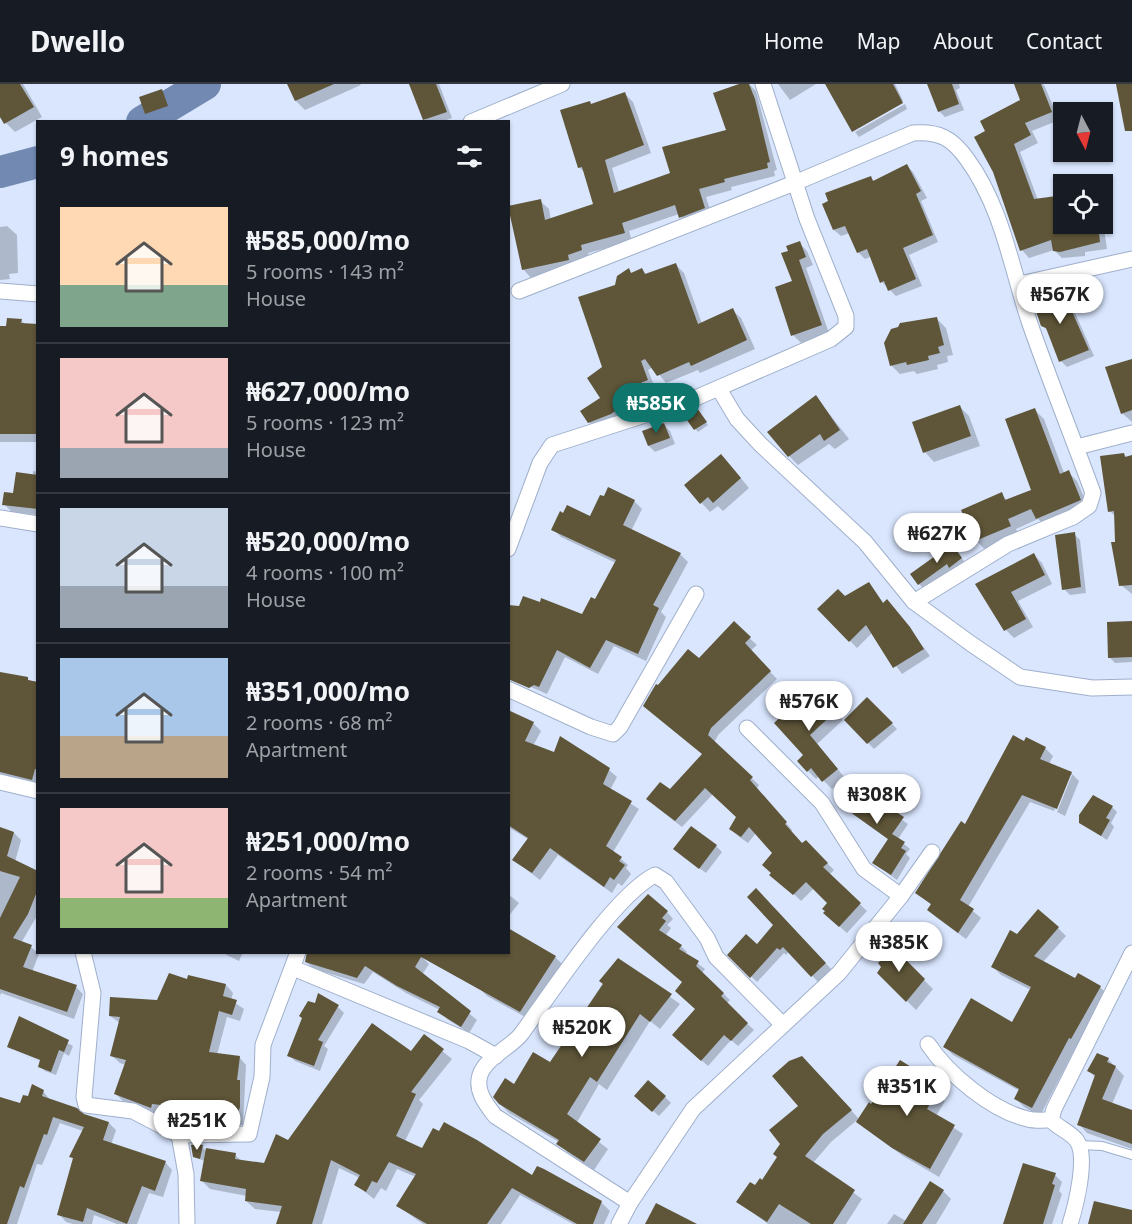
<!DOCTYPE html>
<meta charset="utf-8">
<style>
:root{--surface:#171b24;--page:#242831;--text:#f1f3f6;--muted:#9ea1a6;--line:#363941;--accent:#0f766e}
body{margin:0;font-family:"Noto Sans",sans-serif;background:var(--page);color:var(--text);height:100vh;display:flex;flex-direction:column;font-size:22px;white-space:nowrap}
*{box-sizing:border-box;margin:0}
p{font-size:20px;color:var(--muted)}
.icon{flex:none;width:33px;height:33px;fill:none;stroke:currentColor;stroke-width:2;stroke-linecap:round;stroke-linejoin:round}
.map{position:relative;flex:1;overflow:hidden}
.sheet{position:absolute;left:36px;top:36px;width:474px;height:834px;display:flex;flex-direction:column;background:var(--surface);border-radius:0px;box-shadow:0 2px 4px #0004}
.sheet>*{flex:none}
.needle{width:39px;rotate:173deg}
.buttons{position:absolute;left:1053px;top:18px;display:grid;gap:12px}
.buttons a{display:grid;place-items:center;width:60px;height:60px;border-radius:0px;background:var(--surface);box-shadow:0 2px 4px #0004;font-size:30px}
.price{position:absolute;translate:-50% -51px;padding:0 14px;border-radius:21px;background:#fff;color:#222;font-size:20px;line-height:39px;filter:drop-shadow(0 2px 3px #0008)}
.price::after{content:'';position:absolute;left:50%;top:36px;width:18px;height:14px;margin-left:-9px;background:inherit;clip-path:polygon(0 0,100% 0,50% 100%)}
.price.active{background:var(--accent);color:#fff}
ul{padding:0;list-style:none}
li{display:flex;align-items:center;gap:18px;height:150px;padding:0 24px}
li+li{border-top:2px solid var(--line)}
li span{display:grid;place-items:center;flex:none;width:168px;height:120px;border-radius:0px;color:#555}
li>.icon{margin-inline-start:auto}
span .icon{width:72px;height:72px;fill:#fffc;stroke-width:1}
li b{font-size:26px}
h2{display:flex;justify-content:space-between;align-items:center;height:72px;padding:0 24px;font-size:26px}
header{display:flex;align-items:center;gap:36px;box-sizing:border-box;height:84px;padding:0 30px;background:var(--surface);border-bottom:2px solid var(--line)}
header strong{font-size:28px}
nav{display:flex;gap:33px;margin-inline-start:auto;font-size:21px}
.map>svg:first-child{display:block}
.shadow{fill:#0003}
.lines{fill:none;stroke-linecap:round;stroke-linejoin:round}
.river{stroke:#7289b2;stroke-width:32}
.building{fill:#5f5639}
.lane-casing{stroke:#9fafcb;stroke-width:10}
.street-casing{stroke:#9fafcb;stroke-width:17}
.lane{stroke:#fff;stroke-width:8}
.street{stroke:#fff;stroke-width:15}
</style>
<header>
<strong>Dwello</strong>
<nav><a>Home</a><a>Map</a><a>About</a><a>Contact</a></nav>
</header>
<div class="map">
<svg width="1132" height="1140" viewBox="0 0 1132 1140">
<rect width="100%" height="100%" fill="#d9e6fe"/>
<g class="shadow">
<polygon points="0,0 23,0 42,33 15,48 0,33"/>
<polygon points="288,0 360,0 361,1 305,26 296,17"/>
<polygon points="411,0 439,0 452,34 441,38 426,38"/>
<polygon points="744,0 749,0 756,7 777,86 774,87 775,92 731,103 732,106 706,113 712,132 688,141 679,130 629,147 632,157 588,169 589,175 576,183 531,194 523,185 508,122 540,117 549,125 551,136 595,121 586,90 579,83 590,19 592,21 625,10 633,18 651,69 612,84 619,108 672,90 728,47"/>
<polygon points="778,0 816,0 790,16"/>
<polygon points="827,0 895,0 903,17 853,46"/>
<polygon points="928,0 959,0 960,4 956,6 964,26 945,33 939,27"/>
<polygon points="1025,0 1043,0 1045,3 1059,36 1032,47 1038,59 1020,68 1038,116 1064,140 1102,140 1102,130 1107,165 1085,168 1085,172 1062,174 1054,166 1029,174 1022,166 987,48 1022,17"/>
<polygon points="162,7 168,12 173,28 153,35 147,29"/>
<polygon points="905,20 907,25 859,53 855,48"/>
<polygon points="907,82 913,88 927,114 921,117 938,158 909,171 922,202 896,212 882,198 872,172 865,175 858,168 850,149 841,152 834,146 871,94 875,98"/>
<polygon points="7,142 17,151 18,189 9,190 10,195 0,196 0,143"/>
<polygon points="799,159 807,167 813,181 806,184 829,249 801,259 793,251 794,197 790,168"/>
<polygon points="676,181 684,189 702,240 732,226 741,234 755,265 700,289 698,286 666,299 653,283 648,286 655,304 635,313 641,322 619,338 598,347 589,338 602,315 616,202 628,186 632,190 642,186 647,191"/>
<polygon points="1063,208 1069,215 1094,272 1067,283 1061,277 1049,248 1042,241"/>
<polygon points="936,234 946,244 953,271 947,272 948,278 937,281 938,285 917,290 914,287 900,290 891,281"/>
<polygon points="21,236 26,241 38,242 38,358 0,358 0,256"/>
<polygon points="1132,276 1132,338 1122,329"/>
<polygon points="816,313 849,355 835,365 829,360 798,381 789,372"/>
<polygon points="960,323 969,332 980,362 934,378 925,368"/>
<polygon points="1035,326 1044,335 1064,389 1068,388 1077,397 1089,425 1046,443 1038,435 1016,445 1019,451 985,466 976,456 1001,410 1008,417 1033,406"/>
<polygon points="699,328 708,341 698,348 686,333"/>
<polygon points="664,341 670,347 675,360 655,368 649,362 644,348"/>
<polygon points="1124,370 1127,374 1132,373 1132,510 1121,501 1116,433 1110,427"/>
<polygon points="730,381 749,404 723,427 718,422 710,428 686,402"/>
<polygon points="33,387 38,388 38,431 12,428 4,420 33,392"/>
<polygon points="634,417 642,425 631,447 680,470 688,478 661,528 666,533 646,577 614,562 598,590 565,573 547,610 508,593 583,532 596,517 616,479 561,453 553,445"/>
<polygon points="1074,450 1080,456 1086,509 1070,511 1064,505"/>
<polygon points="957,468 967,481 925,506 919,500"/>
<polygon points="1034,471 1042,479 1052,500 1018,517 1033,543 1014,554 1006,546 977,500"/>
<polygon points="869,500 884,520 894,524 930,572 902,590 872,549 857,564 819,525"/>
<polygon points="1132,539 1132,578 1115,579 1109,573"/>
<polygon points="734,540 757,561 750,567 777,595 718,651 714,659 759,701 757,704 792,746 791,748 803,761 813,765 834,786 829,791 867,827 847,849 832,836 829,819 814,804 801,817 764,781 774,769 756,749 748,759 738,752 731,745 738,733 713,710 682,743 655,722 704,671 699,576"/>
<polygon points="0,590 27,595 38,600 38,702 0,694"/>
<polygon points="822,612 843,636 817,660 845,694 832,705 819,692 816,695 808,687 805,671 776,639"/>
<polygon points="867,615 897,645 874,665 846,636"/>
<polygon points="508,627 533,639 541,647 533,662 555,670 561,654 595,674 617,693 610,706 639,725 613,768 628,781 626,784 631,790 622,802 618,799 612,809 558,771 540,796 514,776 528,755 508,743"/>
<polygon points="1024,660 1045,664 1053,672 1049,680 1071,689 1079,697 1065,732 1057,728 1072,691 1069,691 1054,727 1030,718 968,823 981,834 966,855 936,833 928,825 932,821 917,809"/>
<polygon points="853,702 908,740 898,755 910,765 906,770 910,774 897,796 874,779 889,756 846,725"/>
<polygon points="1112,723 1117,728 1111,739 1114,743 1107,756 1080,738"/>
<polygon points="0,745 14,749 21,756 15,778 38,789 38,830 21,859 31,863 39,870 32,888 76,903 83,910 74,935 1,909 0,912"/>
<polygon points="716,762 722,768 706,789 681,771"/>
<polygon points="756,806 831,885 818,898 789,867 786,871 784,869 757,898 729,871 757,862 775,841"/>
<polygon points="508,810 519,819 508,833"/>
<polygon points="667,828 673,835 667,841 671,844 665,852 681,862 687,868 685,870 705,885 702,889 730,916 726,920 754,946 738,962 731,956 708,982 680,957 697,925 684,898 625,849"/>
<polygon points="1058,844 1066,852 1043,878 1076,896 1100,903 1108,911 1079,962 1077,961 1040,1032 1024,1023 1016,1015 1020,1007 953,971 945,963 1012,940 1031,906 1001,891 993,883 1017,852"/>
<polygon points="890,862 933,905 916,926 879,889"/>
<polygon points="221,868 243,868 239,877"/>
<polygon points="422,873 429,880 422,891 477,936 469,949 447,935 440,926 406,909 373,888 364,900 314,885 306,878"/>
<polygon points="555,873 562,880 527,934 487,912 480,905"/>
<polygon points="618,876 680,920 660,945 650,937 607,1006 599,1000 576,1040 608,1065 594,1086 567,1068 559,1058 509,1029 500,1020 515,1002 550,980"/>
<polygon points="188,897 226,901 233,909 231,916 244,925 240,937 227,933 217,971 239,973 246,981 243,1041 232,1041 232,1046 220,1047 213,1039 212,1032 160,1027 159,1030 123,1017 116,1010 126,981 120,979 112,972 120,939 110,932 157,917"/>
<polygon points="338,923 344,929 324,962 328,965 320,987 295,977 289,971"/>
<polygon points="20,934 73,962 69,972 64,969 56,991 45,987 40,983 41,978 13,967 47,980 48,978 12,963 12,966 9,962"/>
<polygon points="424,952 452,975 419,1016 423,1020 405,1057 423,1065 532,1094 601,1118 610,1127 604,1140 573,1140 520,1111 501,1140 423,1140 398,1122 416,1093 397,1085 386,1107 381,1104 374,1115 356,1101 360,1094 339,1084 322,1140 278,1140 281,1128 255,1125 246,1117 247,1112 210,1105 202,1097 205,1077 194,1073 202,1063 207,1068 235,1071 243,1078 265,1081 289,1058 411,969"/>
<polygon points="1108,975 1124,992 1112,1020 1132,1027 1132,1065 1087,1049 1079,1040 1096,994 1089,987"/>
<polygon points="901,978 915,987 924,996 922,999 945,1017 936,1032 963,1050 939,1093 903,1072 856,1037 831,1058 813,1079 862,1115 846,1140 768,1140 738,1118 763,1098 779,1073 800,1022 810,982 859,1035 872,1022"/>
<polygon points="43,1007 50,1016 83,1032 109,1039 116,1046 111,1061 165,1078 172,1086 163,1113 149,1109 137,1140 117,1140 94,1131 92,1140 73,1140 66,1138 59,1130 74,1075 71,1072 83,1047 60,1039 42,1081 37,1080 17,1140 0,1140 0,1014 21,1021"/>
<polygon points="665,1013 671,1019 659,1032 642,1017"/>
<polygon points="1055,1091 1062,1098 1059,1107 1062,1110 1052,1140 1004,1140"/>
<polygon points="943,1107 951,1115 936,1140 887,1140 894,1130 906,1137"/>
</g>
<g class="lines">
<g class="river">
<polyline points="142,38 205,0"/>
<polyline points="0,88 38,78"/>
</g>
</g>
<g class="building">
<polygon points="0,0 20,0 34,23 4,40 0,33"/>
<polygon points="287,0 334,0 295,17"/>
<polygon points="409,0 436,0 447,28 423,36"/>
<polygon points="739,0 749,0 755,15 770,78 767,79 768,84 724,95 725,98 699,105 705,124 679,134 675,121 622,139 625,149 581,161 582,166 568,171 569,176 522,186 508,122 541,115 545,136 593,120 582,83 578,84 560,26 590,17 591,20 625,8 644,61 605,76 614,109 670,89 662,63 726,46 713,9"/>
<polygon points="825,0 893,0 903,19 852,48"/>
<polygon points="927,0 952,0 959,20 938,28"/>
<polygon points="1014,0 1041,0 1052,28 1025,39 1031,51 1014,60 1034,115 1064,111 1064,140 1098,140 1100,158 1060,168 1053,167 1051,156 1020,167 993,88 974,53 985,47 980,37 1020,16"/>
<polygon points="1116,0 1132,0 1132,47 1125,47"/>
<polygon points="162,5 168,22 145,30 139,13"/>
<polygon points="907,80 921,107 916,110 933,151 903,164 916,195 888,207 884,197 880,199 867,165 857,169 845,142 833,146 822,120 828,117 825,109 871,92 873,97"/>
<polygon points="800,157 806,173 799,176 822,241 791,252 775,203 792,197 781,169 788,167 786,162"/>
<polygon points="676,179 698,240 733,224 747,256 691,282 689,278 657,292 645,275 641,277 648,296 628,304 634,313 611,330 588,339 580,327 600,314 587,294 602,283 578,213 615,201 617,192 629,184 631,189 642,184 645,190"/>
<polygon points="1063,207 1089,266 1059,278 1046,244 1041,242 1033,218 1039,212"/>
<polygon points="937,233 944,261 938,263 940,269 928,272 929,276 907,281 906,278 890,282 884,259 891,245 898,243 900,239"/>
<polygon points="7,234 22,235 21,239 38,240 38,350 0,350 0,242 6,242"/>
<polygon points="1132,275 1132,326 1121,330 1105,283"/>
<polygon points="816,311 840,346 824,357 820,350 788,373 767,348"/>
<polygon points="960,321 971,352 923,369 912,338"/>
<polygon points="697,324 707,338 694,346 684,332"/>
<polygon points="1035,324 1060,390 1069,386 1081,416 1036,435 1031,425 1008,435 1011,442 975,457 961,426 1002,408 1005,416 1031,406 1005,335"/>
<polygon points="664,339 670,354 648,362 642,347"/>
<polygon points="1124,369 1125,373 1132,371 1132,501 1119,502 1111,458 1115,458 1114,427 1108,428 1100,372"/>
<polygon points="721,370 741,394 713,419 708,413 700,420 684,401"/>
<polygon points="16,388 38,391 38,425 2,421 4,408 13,409"/>
<polygon points="608,403 635,416 623,441 681,469 653,521 659,524 638,570 606,556 590,584 557,566 539,603 534,601 529,604 508,595 508,521 519,522 523,512 540,518 541,514 582,530 591,513 595,515 616,476 551,446 560,427 563,429 567,421 590,432 600,411 604,412"/>
<polygon points="1075,448 1081,503 1062,506 1055,451"/>
<polygon points="952,460 962,474 949,484 947,480 918,501 910,490"/>
<polygon points="1034,469 1045,491 1011,508 1026,535 1004,547 975,500"/>
<polygon points="869,498 883,519 887,515 910,543 924,565 893,584 866,541 849,558 817,525 838,505 845,512"/>
<polygon points="734,537 751,553 745,559 771,587 711,644 708,651 753,693 750,696 787,738 785,740 802,759 806,756 828,779 823,783 861,819 839,843 823,829 825,827 822,825 827,819 806,798 793,811 769,791 771,789 762,781 772,769 749,743 741,753 729,745 736,733 705,704 675,737 646,715 660,698 670,705 702,670 643,622 656,600 658,601 688,565 699,574"/>
<polygon points="1132,537 1132,573 1108,574 1107,538"/>
<polygon points="0,588 28,593 28,596 38,598 38,686 35,685 32,696 0,688"/>
<polygon points="814,602 836,627 810,651 838,685 822,698 811,684 807,688 797,677 803,671 774,639"/>
<polygon points="867,613 893,639 867,660 844,636"/>
<polygon points="508,626 534,638 525,657 554,668 560,652 610,684 603,700 632,717 606,762 622,773 619,777 625,781 614,796 610,793 604,803 550,764 532,789 512,776 528,754 508,741"/>
<polygon points="1013,651 1024,657 1026,653 1046,663 1040,675 1072,688 1057,725 1022,711 960,816 974,825 958,849 927,826 931,820 915,809 961,737 965,740"/>
<polygon points="852,700 904,733 892,750 905,758 901,764 906,767 891,791 872,779 888,755 839,720"/>
<polygon points="1093,711 1113,722 1106,734 1110,736 1101,752 1079,739 1079,731"/>
<polygon points="691,742 717,761 699,785 673,765"/>
<polygon points="0,743 14,748 7,772 38,787 38,805 28,830 13,854 32,861 23,883 77,901 67,928 0,905 0,834 20,793 0,787"/>
<polygon points="756,804 826,879 811,893 783,863 780,866 777,864 750,894 727,871 746,850 757,860 773,841 747,813"/>
<polygon points="648,810 668,827 662,834 666,837 659,846 682,861 679,865 699,877 696,882 724,909 721,912 748,939 731,957 724,951 701,977 672,951 695,925 675,907 682,898 617,843"/>
<polygon points="1038,825 1059,843 1034,872 1075,894 1078,889 1101,902 1071,955 1069,954 1032,1024 1014,1015 1019,1005 943,963 971,914 1012,938 1031,903 991,883 1010,846 1017,850"/>
<polygon points="508,844 556,872 520,928 421,873 415,883 471,927 461,943 437,928 440,923 397,902 365,882 357,894 305,878 307,868 508,868"/>
<polygon points="890,860 925,895 906,918 877,889 881,883 878,879 883,874 880,871"/>
<polygon points="618,874 672,910 650,938 640,930 597,998 590,993 567,1030 601,1055 584,1078 556,1060 559,1056 499,1020 493,1013 505,994 514,1000 533,968 550,978 603,900 599,897"/>
<polygon points="169,889 187,895 188,891 226,900 223,912 237,916 232,931 219,927 209,968 240,972 237,996 240,996 240,1023 236,1034 226,1034 226,1039 211,1040 211,1026 152,1020 151,1024 114,1010 126,976 110,972 120,933 109,932 110,913 157,916"/>
<polygon points="318,909 339,921 318,956 323,958 314,982 287,972 302,934 299,932 308,917 315,919"/>
<polygon points="19,932 69,956 64,968 59,966 51,988 38,983 40,976 7,963"/>
<polygon points="372,939 411,967 424,950 444,965 411,1008 416,1010 396,1052 422,1064 433,1044 439,1047 444,1038 477,1056 532,1091 537,1082 544,1085 602,1117 593,1140 577,1140 512,1104 487,1140 427,1140 396,1122 416,1090 389,1078 377,1099 372,1097 366,1108 354,1101 360,1091 331,1076 312,1140 276,1140 282,1122 245,1117 246,1105 200,1097 206,1064 236,1069 235,1075 264,1079 276,1050 288,1056"/>
<polygon points="1097,969 1109,974 1107,978 1116,982 1102,1015 1132,1026 1132,1060 1077,1041 1095,991 1087,987"/>
<polygon points="802,972 852,1026 823,1050 805,1072 855,1106 833,1140 811,1140 779,1120 767,1138 736,1118 750,1098 755,1101 760,1094 762,1096 777,1073 773,1070 780,1060 769,1046 798,1022 772,992 789,977"/>
<polygon points="900,976 916,986 913,992 937,1007 927,1025 955,1041 930,1085 892,1064 856,1038 869,1018 871,1020"/>
<polygon points="648,996 666,1012 652,1028 634,1012"/>
<polygon points="32,1000 44,1006 42,1012 77,1024 84,1030 109,1038 103,1056 166,1077 155,1107 142,1102 127,1140 87,1124 83,1138 57,1131 73,1074 69,1073 84,1043 53,1033 47,1051 44,1050 24,1104 20,1102 7,1140 0,1140 0,1013 20,1019 23,1011 28,1012"/>
<polygon points="198,1060 203,1061 200,1075 193,1073 191,1061"/>
<polygon points="1023,1079 1056,1089 1052,1100 1055,1101 1043,1140 1003,1140"/>
<polygon points="930,1097 944,1106 922,1140 903,1140"/>
<polygon points="1094,1117 1132,1126 1132,1140 1088,1140"/>
<polygon points="656,1119 697,1140 645,1140"/>
</g>
<g class="lines">
<defs>
<polyline id="lane" points="1079,1061 1102,1062 1132,1071"/>
<g id="street">
<polyline points="471,38 562,0"/>
<polyline points="1020,200 1132,175"/>
<polyline points="0,207 38,210"/>
<path d="M519,207L797,98L913,49C939,47 952,54 967,75C1002,123 1011,182 1029,237C1049,295 1072,351 1093,409L1089,422L1073,433L1008,460L914,518"/>
<polyline points="719,305 737,335 760,360 865,458 914,518 970,559 1020,593 1092,604 1132,603"/>
<polyline points="1077,363 1132,349"/>
<polyline points="0,434 38,440"/>
<polyline points="508,465 540,379 552,361 691,316 831,255 846,243 846,232 807,135 763,0"/>
<polyline points="508,605 591,643 613,650 620,643 696,510"/>
<polyline points="747,644 822,719 864,785 901,812"/>
<polyline points="0,698 38,707"/>
<polyline points="83,868 93,909 84,1013 86,1021 133,1027 179,1051 186,1090 187,1140"/>
<polyline points="293,884 469,957 496,972"/>
<path d="M928,960C948,990 992,1027 1028,1035C1035,1037 1044,1036 1051,1036"/>
<polyline points="179,1051 249,1050 262,993 263,961 298,868"/>
<path d="M630,1119L495,1032C486,1020 475,1007 480,991C486,973 512,963 522,949C551,909 615,811 655,791L666,798L707,854L716,873L783,941"/>
<polyline points="619,1140 630,1119 693,1025 839,889 901,812 932,768"/>
<path d="M1070,1140C1076,1121 1088,1073 1077,1057C1072,1049 1058,1044 1051,1036L1054,1025L1132,869"/>
</g>
</defs>
<use href="#lane" class="lane-casing"/>
<use href="#street" class="street-casing"/>
<use href="#lane" class="lane"/>
<use href="#street" class="street"/>
</g>
</svg>
<div class="buttons">
<a><svg class="needle" viewBox="-14 -14 28 28"><path d="M0-13l5 13h-10z" fill="#e53935"/><path d="M0 13l5-13h-10z" fill="#9ea1a6"/></svg></a>
<a><svg class="icon" aria-label="locate" viewBox="0 0 24 24"><circle cx="12" cy="12" r="6"/><path d="M12 2v4M12 18v4M2 12h4M18 12h4"/></svg></a>
</div>
<b class="price" style="left:1060px;top:241px">₦567K</b>
<b class="price active" style="left:656px;top:350px">₦585K</b>
<b class="price" style="left:937px;top:480px">₦627K</b>
<b class="price" style="left:809px;top:648px">₦576K</b>
<b class="price" style="left:877px;top:741px">₦308K</b>
<b class="price" style="left:899px;top:889px">₦385K</b>
<b class="price" style="left:582px;top:974px">₦520K</b>
<b class="price" style="left:907px;top:1033px">₦351K</b>
<b class="price" style="left:197px;top:1067px">₦251K</b>
<section class="sheet">
<h2>9 homes<svg class="icon" aria-label="filters" viewBox="0 0 24 24"><path d="M4 7h16M4 17h16"/><circle cx="9" cy="7" r="2"/><circle cx="15" cy="17" r="2"/></svg></h2>
<ul>
<li><span style="background:linear-gradient(#ffd9b3 65%,#7fa58c 0)"><svg class="icon" aria-label="home" viewBox="0 0 24 24"><path d="M3 11l9-7 9 7M6 9v11h12V9"/></svg></span><div><b>₦585,000/mo</b><p>5 rooms · 143 m²</p><p>House</p></div></li>
<li><span style="background:linear-gradient(#f6c9c9 75%,#9aa5b1 0)"><svg class="icon" aria-label="home" viewBox="0 0 24 24"><path d="M3 11l9-7 9 7M6 9v11h12V9"/></svg></span><div><b>₦627,000/mo</b><p>5 rooms · 123 m²</p><p>House</p></div></li>
<li><span style="background:linear-gradient(#c9d6e8 65%,#9aa5b1 0)"><svg class="icon" aria-label="home" viewBox="0 0 24 24"><path d="M3 11l9-7 9 7M6 9v11h12V9"/></svg></span><div><b>₦520,000/mo</b><p>4 rooms · 100 m²</p><p>House</p></div></li>
<li><span style="background:linear-gradient(#a9c7e8 65%,#b9a48a 0)"><svg class="icon" aria-label="home" viewBox="0 0 24 24"><path d="M3 11l9-7 9 7M6 9v11h12V9"/></svg></span><div><b>₦351,000/mo</b><p>2 rooms · 68 m²</p><p>Apartment</p></div></li>
<li><span style="background:linear-gradient(#f6c9c9 75%,#8fb573 0)"><svg class="icon" aria-label="home" viewBox="0 0 24 24"><path d="M3 11l9-7 9 7M6 9v11h12V9"/></svg></span><div><b>₦251,000/mo</b><p>2 rooms · 54 m²</p><p>Apartment</p></div></li>
</ul>
</section>
</div>
